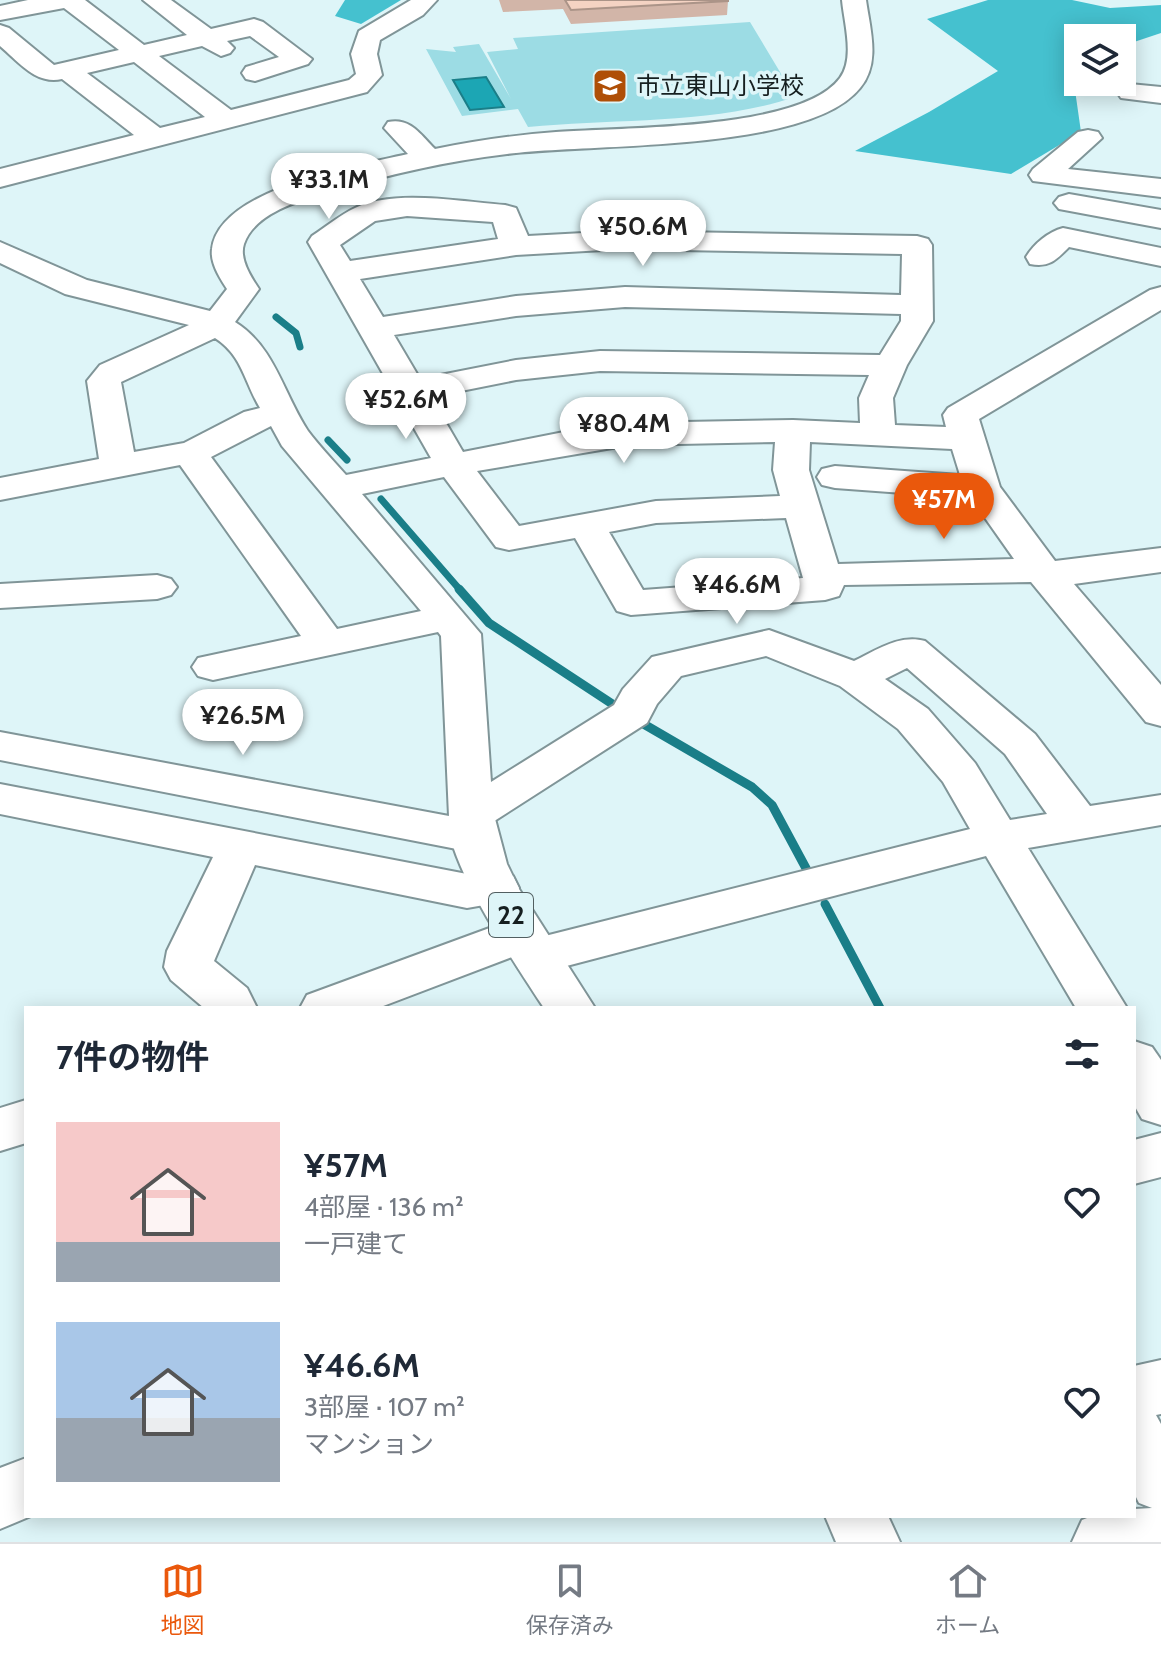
<!DOCTYPE html>
<html lang="ja">
<meta charset="utf-8">
<style>
:root{--surface:#fff;--page:#f6f6f7;--text:#1f2937;--muted:#747a83;--line:#e0e1e3;--accent:#ea580c}
body{margin:0;font-family:Cabin,"Noto Sans JP",sans-serif;background:var(--page);color:var(--text);height:100vh;display:flex;flex-direction:column;font-size:30px;white-space:nowrap}
*{box-sizing:border-box;margin:0}
p{font-size:26px;color:var(--muted)}
.icon{flex:none;width:44px;height:44px;fill:none;stroke:currentColor;stroke-width:2;stroke-linecap:round;stroke-linejoin:round}
.map{position:relative;flex:1;overflow:hidden}
.side{position:absolute;left:24px;top:1006px;width:1112px;height:512px;display:flex;flex-direction:column;background:var(--surface);border-radius:0px;box-shadow:0 4px 20px #0003}
.side>*{flex:none}
.tools{position:absolute;left:1064px;top:24px;display:grid;gap:16px}
.tools a{display:grid;place-items:center;width:72px;height:72px;border-radius:0px;background:var(--surface);box-shadow:0 4px 20px #0003;font-size:40px}
.price{position:absolute;translate:-50% -68px;padding:0 18px;border-radius:28px;background:#fff;color:#222;font-size:26px;line-height:52px;filter:drop-shadow(0 2px 4px #0008)}
.price::after{content:'';position:absolute;left:50%;top:48px;width:24px;height:18px;margin-left:-12px;background:inherit;clip-path:polygon(0 0,100% 0,50% 100%)}
.price.active{background:var(--accent);color:#fff}
ul{padding:0;list-style:none}
li{display:flex;align-items:center;gap:24px;height:200px;padding:0 32px}
li span{display:grid;place-items:center;flex:none;width:224px;height:160px;border-radius:0px;color:#555}
li>.icon{margin-inline-start:auto}
span .icon{width:96px;height:96px;fill:#fffc;stroke-width:1}
li b{font-size:34px}
h2{display:flex;justify-content:space-between;align-items:center;height:96px;padding:0 32px;font-size:34px}
.tab-bar{display:flex;justify-content:space-around;align-items:center;height:112px;border-top:2px solid var(--line);background:var(--surface);font-size:22px;color:var(--muted)}
.tab-bar a{display:grid;justify-items:center;gap:4px}
.tab-bar .active{color:var(--accent)}
.map>svg:first-child{display:block}
.green{fill:#9cdce4}
.forest{fill:#45c1cf}
.water{fill:#1ca6b4;stroke:#1a7e88;stroke-width:2}
.lines{fill:none;stroke-linecap:round;stroke-linejoin:round}
.stream-far1{stroke:#1a7e88;stroke-width:7}
.stream{stroke:#1a7e88;stroke-width:9}
.minor-casing{stroke:#809598;stroke-width:4}
.major-casing{stroke:#809598;stroke-width:4}
.minor{fill:#fff;fill-rule:evenodd}
.major{fill:#fff;fill-rule:evenodd}
.wall{fill:#d2b5a8}
.building{fill:#f4d3c3;stroke:#ab9488;stroke-width:2}
.labels{text-anchor:middle;stroke-width:7;stroke-linejoin:round;paint-order:stroke}
.far-poi-label{font-size:24px;fill:#161f20;stroke:#def5f8;text-anchor:start}
.shield{fill:#def5f8;stroke:#525f61;stroke-width:2}
.shield-label{font-size:26px;font-weight:bold;fill:#161f20}
</style>
<div class="map">
<svg width="1161" height="1542" viewBox="0 0 1161 1542">
<rect width="100%" height="100%" fill="#def5f8"/>
<path class="green" d="M750,22L795,97C710,125 616,118 528,127L518,109L462,116L426,49L456,52L453,47L479,44L511,99L487,52L518,49L513,38Z"/>
<g class="forest">
<polygon points="345,0 401,0 361,24 335,16"/>
<polygon points="988,0 1072,0 1110,8 1161,5 1161,33 1122,46 1122,38 1078,38 1078,59 1071,62 1081,132 1011,174 855,151 929,112 998,71 927,19"/>
</g>
<polygon class="water" points="486,77 504,107 470,110 453,80"/>
<g class="lines">
<g class="stream-far1">
<polyline points="276,317 296,333 300,347"/>
<polyline points="328,440 347,460"/>
<polyline points="381,499 461,591"/>
</g>
<g class="stream">
<polyline points="459,589 489,623 623,711"/>
<polyline points="635,719 752,787 772,805 808,872"/>
<polyline points="825,904 880,1008"/>
</g>
<defs>
<g id="minor">
<path d="M28,0H85L144,45L187,35L143,0H171L211,29L254,19L263,22L312,59L308,64L255,81L246,79L242,73L246,67L279,57L250,36L227,41L234,48L230,53L221,56L202,46L159,56L231,110L349,80L356,74L351,54L359,31L411,0H437L423,15L380,40L377,54L382,75L367,92L0,187V169L134,135L62,79C36,85 19,62 0,46V25L9,28L54,65L119,50L64,8L0,20V6ZM134,62L205,117L160,128L87,73Z"/>
<path d="M842,0H866C870,29 881,63 860,88C808,153 589,143 507,154C447,161 387,175 329,192C301,200 254,213 244,244C239,259 251,277 259,289L235,322C275,347 283,393 308,431C319,446 333,460 346,475L431,458L308,242L312,236C326,227 340,215 355,208C395,189 461,202 505,205L516,208L528,236L621,231L917,236L928,239L932,245L933,321L907,365L893,398L895,425L946,427L943,415L948,408L1150,290L1161,287V310L979,419L1000,487L1055,561L1161,548V572L1074,584L1161,685V726L1146,722L1031,582L844,585L839,596L825,600L631,615L617,611L575,538L509,550L496,547L444,477L362,494L481,634L491,782L614,705L623,689L652,657L769,630L854,661C877,650 899,634 925,641L1035,734L1090,806L1161,795V825L1028,848L1127,1008H1076L986,856L536,974L519,969L512,957L378,1008H300L307,995L522,916L539,922L545,936L970,829L943,782L898,729L840,686L766,656L681,676L657,704L647,723L488,825L495,836L488,847L472,852L0,760V732L449,816L441,636L438,632L213,680L198,676L192,667L198,658L301,636L180,465L0,500V478L99,459L87,381L100,365L189,325L65,294L0,263V242L87,280L210,311L227,289C220,278 210,263 212,249C219,188 360,165 408,154L384,128L388,122C410,117 421,135 435,149C475,141 515,135 556,132C619,127 801,131 840,78C855,58 844,23 842,0ZM407,216L493,222L498,239L350,261L340,245L375,221ZM621,249L902,254L901,295L625,287L516,296L383,317L360,279L516,255ZM625,307L901,314V321L880,355L600,351L516,360L420,379L394,335L516,316ZM215,338C242,355 244,381 260,408L244,412L184,443L134,452L121,382ZM600,371L869,375L859,398L860,423L793,420L630,423L569,431L463,452L431,397L516,380ZM271,426L282,446L421,611L337,629L211,457ZM775,442L773,470L780,496L656,501L519,526L477,471L630,445ZM810,442L952,449L960,475L835,466L822,469L817,477L822,485L835,488L971,498L1014,559L838,564L809,470ZM786,518L803,578L643,590L609,532L656,523ZM907,668L1005,754L1047,814L1010,820L975,763L928,709L885,679Z"/>
<polygon points="1130,84 1161,87 1161,103 1121,98 1117,92 1121,86"/>
<polygon points="1088,130 1098,132 1102,138 1068,169 1161,179 1161,197 1033,181 1029,175 1033,169 1078,132"/>
<polygon points="1069,194 1161,210 1161,228 1059,209 1054,203 1059,197"/>
<path d="M1063,228L1161,248V266L1069,247C1056,260 1049,268 1030,264L1026,257C1034,244 1048,232 1063,228Z"/>
<polygon points="157,575 171,579 177,587 171,595 157,599 0,608 0,584"/>
<polygon points="0,784 467,874 496,871 513,876 519,888 513,900 467,908 255,865 214,961 247,988 257,1008 204,1008 171,980 164,967 167,951 213,857 0,814"/>
<polygon points="1134,1041 1152,1047 1161,1060 1161,1125 1142,1119 1134,1105"/>
<polygon points="26,1100 26,1143 0,1151 0,1108"/>
<polygon points="1161,1133 1161,1177 1134,1184 1134,1140"/>
<polygon points="1161,1360 1161,1414 1156,1415 1161,1424 1161,1542 1072,1542 1082,1520 1092,1516 1134,1516 1134,1509 1152,1508 1139,1503 1134,1493 1134,1366"/>
<polygon points="26,1458 26,1516 31,1516 0,1529 0,1468"/>
</g>
<g id="major">
<path d="M471,800L487,804L494,815L507,864L519,889L595,1008H544C521,973 440,854 449,815C450,811 453,808 455,804Z"/>
<polygon points="825,1516 888,1516 900,1542 836,1542"/>
</g>
</defs>
<use href="#minor" class="minor-casing"/>
<use href="#major" class="major-casing"/>
<use href="#minor" class="minor"/>
<use href="#major" class="major"/>
</g>
<polygon class="wall" points="499,0 728,0 728,1 727,15 571,24 563,9 503,12"/>
<polygon class="building" points="565,0 728,0 728,1 571,10"/>
<defs>
<symbol id="school-square" viewBox="-11 -11 22 22"><rect x="-9" y="-9" width="18" height="18" rx="4" fill="#af4f07" stroke="#def5f8"/><path d="M0-5L7-2L0 1L-7-2ZM-4 1L0 2.5L4 1V4Q0 6-4 4Z" fill="#fff"/></symbol>
</defs>
<g fill-rule="evenodd">
<use href="#school-square" x="590" y="66" width="40" height="40"/>
</g>
<g class="labels">
<g class="far-poi-label">
<text x="636" y="94">市立東山小学校</text>
</g>
<rect class="shield" x="489" y="893" width="44" height="44" rx="6"/>
<g class="shield-label">
<text x="511" y="924">22</text>
</g>
</g>
</svg>
<div class="tools">
<a><svg class="icon" aria-label="layers" viewBox="0 0 24 24"><path d="M12 4l9 5-9 5-9-5zM3 14l9 5 9-5"/></svg></a>
</div>
<b class="price" style="left:329px;top:221px">¥33.1M</b>
<b class="price" style="left:643px;top:268px">¥50.6M</b>
<b class="price" style="left:406px;top:441px">¥52.6M</b>
<b class="price" style="left:624px;top:465px">¥80.4M</b>
<b class="price active" style="left:944px;top:541px">¥57M</b>
<b class="price" style="left:737px;top:626px">¥46.6M</b>
<b class="price" style="left:243px;top:757px">¥26.5M</b>
<section class="side">
<h2>7件の物件<svg class="icon" aria-label="filters" viewBox="0 0 24 24"><path d="M4 7h16M4 17h16"/><circle cx="9" cy="7" r="2"/><circle cx="15" cy="17" r="2"/></svg></h2>
<ul>
<li><span style="background:linear-gradient(#f6c9c9 75%,#9aa5b1 0)"><svg class="icon" aria-label="home" viewBox="0 0 24 24"><path d="M3 11l9-7 9 7M6 9v11h12V9"/></svg></span><div><b>¥57M</b><p>4部屋 · 136 m²</p><p>一戸建て</p></div><svg class="icon" aria-label="heart" viewBox="0 0 24 24"><path d="M12 20l-8-8c-3-5 5-10 8-4 3-6 11-1 8 4z"/></svg></li>
<li><span style="background:linear-gradient(#a9c7e8 60%,#9aa5b1 0)"><svg class="icon" aria-label="home" viewBox="0 0 24 24"><path d="M3 11l9-7 9 7M6 9v11h12V9"/></svg></span><div><b>¥46.6M</b><p>3部屋 · 107 m²</p><p>マンション</p></div><svg class="icon" aria-label="heart" viewBox="0 0 24 24"><path d="M12 20l-8-8c-3-5 5-10 8-4 3-6 11-1 8 4z"/></svg></li>
</ul>
</section>
</div>
<nav class="tab-bar">
<a class="active"><svg class="icon" aria-label="map" viewBox="0 0 24 24"><path d="M3 6l6-2 6 2 6-2v14l-6 2-6-2-6 2zM9 4v14M15 6v14"/></svg>地図</a>
<a><svg class="icon" aria-label="saved" viewBox="0 0 24 24"><path d="M7 4h10v16l-5-4-5 4z"/></svg>保存済み</a>
<a><svg class="icon" aria-label="home" viewBox="0 0 24 24"><path d="M3 11l9-7 9 7M6 9v11h12V9"/></svg>ホーム</a>
</nav>
